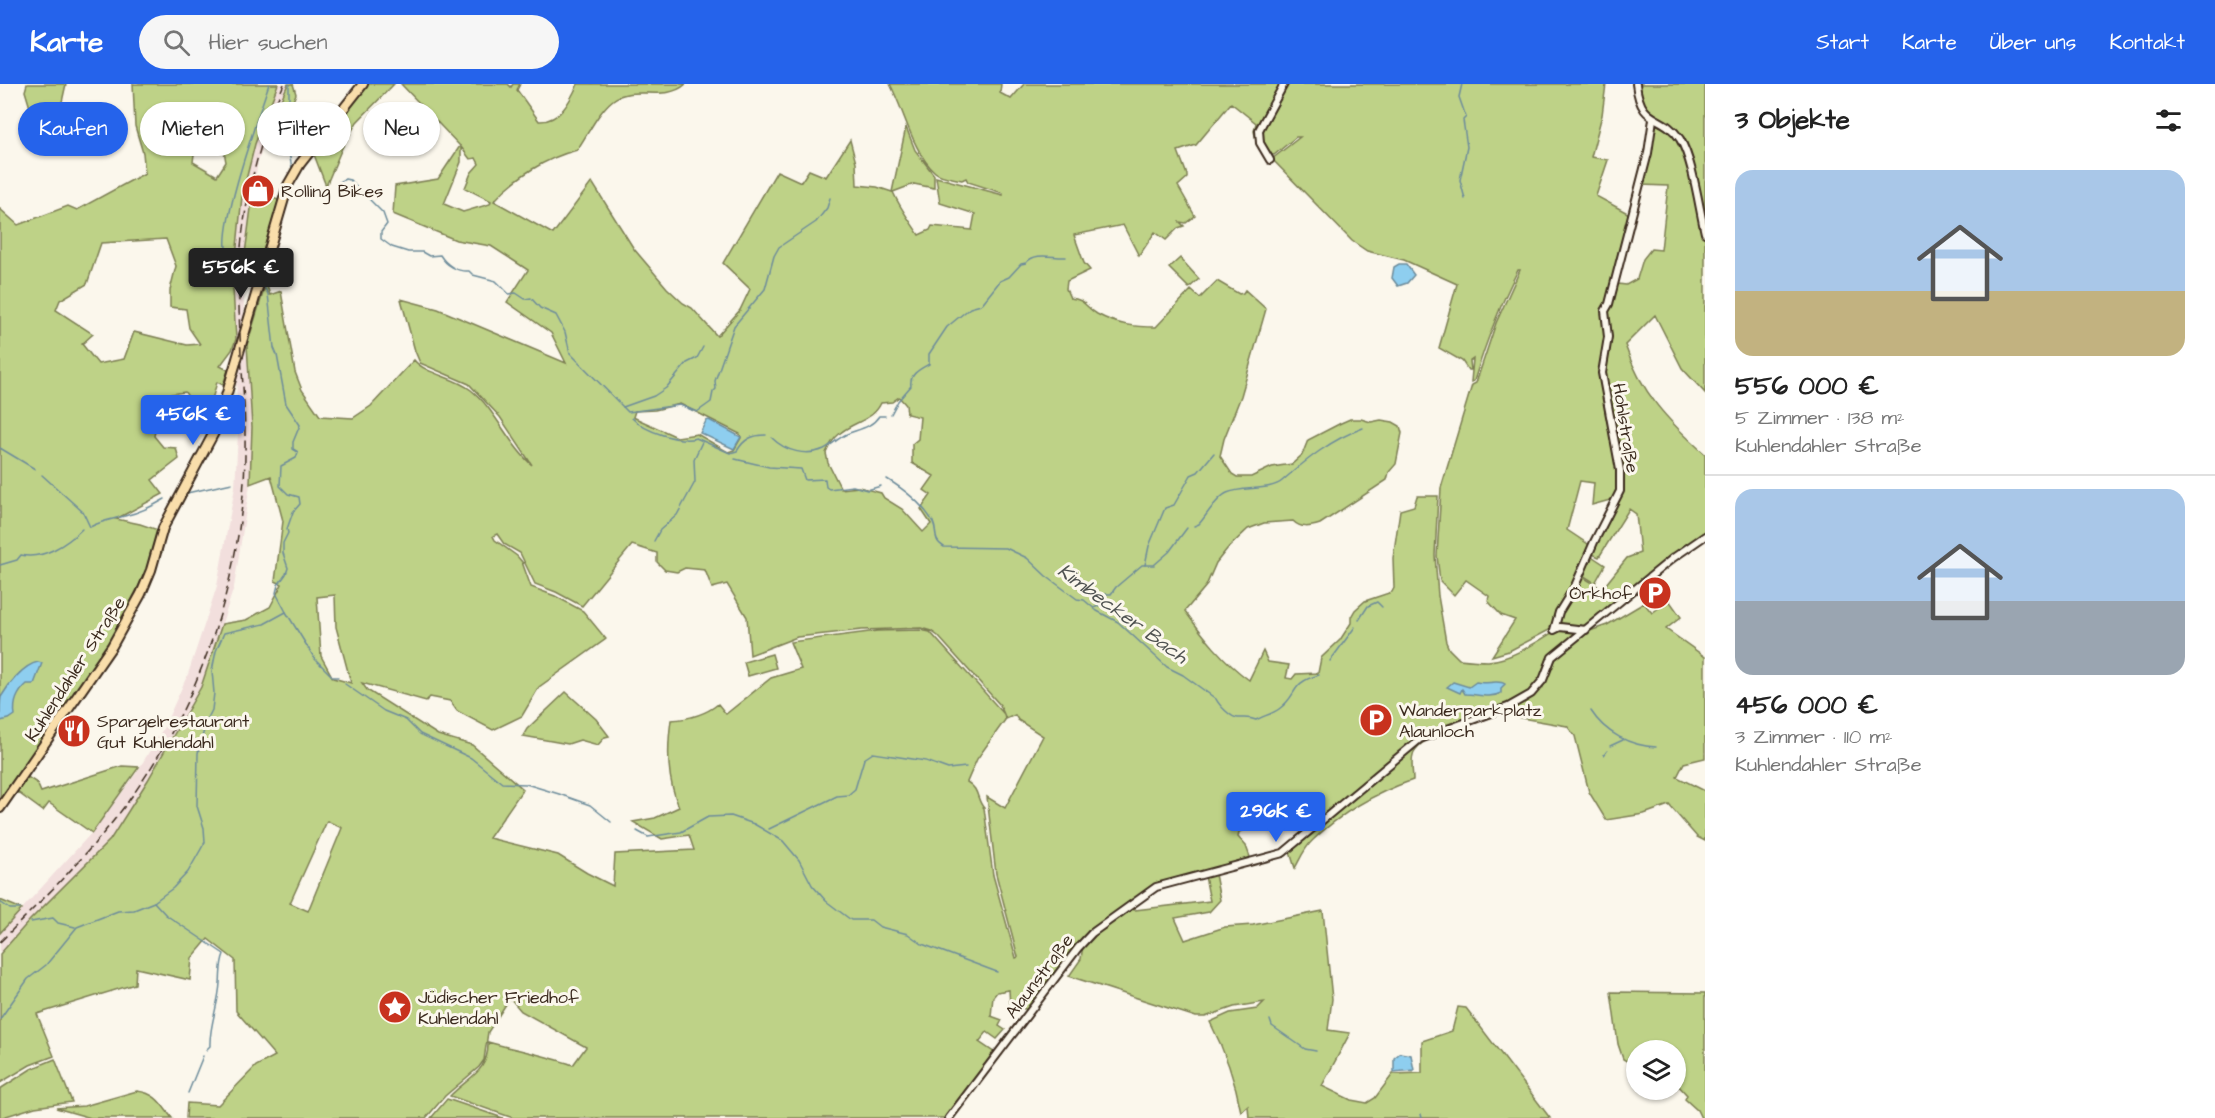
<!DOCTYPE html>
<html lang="de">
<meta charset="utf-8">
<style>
:root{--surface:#fff;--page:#f6f6f6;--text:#222;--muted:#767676;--line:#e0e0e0;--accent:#2563eb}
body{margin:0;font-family:"Architects Daughter",sans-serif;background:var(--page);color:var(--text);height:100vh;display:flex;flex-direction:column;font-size:22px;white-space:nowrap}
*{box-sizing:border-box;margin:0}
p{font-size:20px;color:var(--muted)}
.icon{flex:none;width:33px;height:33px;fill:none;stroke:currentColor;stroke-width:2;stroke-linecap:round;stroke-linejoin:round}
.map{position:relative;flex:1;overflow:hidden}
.details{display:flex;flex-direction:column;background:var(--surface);width:510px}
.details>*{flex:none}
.top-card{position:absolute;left:18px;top:18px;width:570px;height:54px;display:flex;gap:12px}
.controls{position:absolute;left:1626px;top:956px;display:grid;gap:12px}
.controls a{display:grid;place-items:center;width:60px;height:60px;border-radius:50%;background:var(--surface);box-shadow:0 2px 4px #0004;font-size:30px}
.price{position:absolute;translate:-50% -51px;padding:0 14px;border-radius:6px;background:var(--accent);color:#fff;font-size:20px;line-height:39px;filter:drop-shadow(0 2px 3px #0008)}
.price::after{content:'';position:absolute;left:50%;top:36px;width:18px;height:14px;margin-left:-9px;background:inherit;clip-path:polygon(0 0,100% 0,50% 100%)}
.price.selected{background:#222;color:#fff}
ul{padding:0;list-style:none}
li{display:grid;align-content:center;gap:12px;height:318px;padding:0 30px}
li+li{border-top:2px solid var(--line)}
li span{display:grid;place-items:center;height:186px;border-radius:18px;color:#555}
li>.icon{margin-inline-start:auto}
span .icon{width:108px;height:108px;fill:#fffc;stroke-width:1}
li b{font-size:26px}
h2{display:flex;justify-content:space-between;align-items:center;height:72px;padding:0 30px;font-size:26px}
.chip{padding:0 21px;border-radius:27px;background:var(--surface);box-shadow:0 2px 4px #0004;font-size:21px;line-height:54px}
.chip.selected{background:var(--accent);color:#fff}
header{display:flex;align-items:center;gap:36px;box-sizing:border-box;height:84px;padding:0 30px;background:var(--accent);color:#fff}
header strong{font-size:28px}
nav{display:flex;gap:33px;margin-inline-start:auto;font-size:21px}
.search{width:420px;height:54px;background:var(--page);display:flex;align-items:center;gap:15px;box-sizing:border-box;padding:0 21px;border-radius:33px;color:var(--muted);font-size:22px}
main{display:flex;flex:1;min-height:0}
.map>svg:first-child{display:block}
.built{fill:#f2dfdd}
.green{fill:#bed287;stroke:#7c7e52;stroke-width:1.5;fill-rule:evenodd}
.water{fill:#8eceef;stroke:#6d8c9b;stroke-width:1.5}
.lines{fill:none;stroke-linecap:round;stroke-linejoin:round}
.stream{stroke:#6d8c9b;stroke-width:1.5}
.minor-casing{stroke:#3b2a1e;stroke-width:10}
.major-casing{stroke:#3b2a1e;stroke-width:12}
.minor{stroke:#fbf7ec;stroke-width:6}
.major{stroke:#f9deab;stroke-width:8}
.rail{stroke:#3b2a1e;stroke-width:1.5;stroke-dasharray:9 4.5;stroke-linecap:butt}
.labels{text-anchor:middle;stroke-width:6;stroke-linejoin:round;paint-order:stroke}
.poi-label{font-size:18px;fill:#3b2a1e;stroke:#fbf7ec;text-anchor:start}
.street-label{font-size:18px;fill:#3b2a1e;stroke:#fbf7ec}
.water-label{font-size:20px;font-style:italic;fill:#505352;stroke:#fbf7ec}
</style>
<header>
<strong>Karte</strong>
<div class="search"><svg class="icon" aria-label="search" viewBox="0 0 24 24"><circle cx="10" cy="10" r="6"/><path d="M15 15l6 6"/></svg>Hier suchen</div>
<nav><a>Start</a><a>Karte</a><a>Über uns</a><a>Kontakt</a></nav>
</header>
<main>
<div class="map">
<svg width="1705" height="1034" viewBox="0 0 1705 1034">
<rect width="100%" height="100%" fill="#fbf7ec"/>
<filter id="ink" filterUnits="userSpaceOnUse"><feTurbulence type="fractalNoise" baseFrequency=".0167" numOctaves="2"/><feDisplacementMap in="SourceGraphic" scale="12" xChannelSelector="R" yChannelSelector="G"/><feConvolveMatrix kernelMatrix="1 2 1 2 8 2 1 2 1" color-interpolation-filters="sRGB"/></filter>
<g filter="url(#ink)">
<polygon class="built" points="278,0 288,0 258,77 243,185 244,235 252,343 250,400 234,503 201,603 148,696 110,756 30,836 0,870 0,849 95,745 137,688 164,643 188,590 217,502 235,403 238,350 233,204 237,149 242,112 255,60"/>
<g class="green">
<polygon points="27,0 66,0 62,18 38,50 25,7"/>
<path d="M133,0H278L255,60L242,112L233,204L236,255L232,266L220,282L228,286L223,301L217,298L211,319L191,318L185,308L171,310L160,322L154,352L163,363L176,364L179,375L152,396L163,410L116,435L140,440L158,446L162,468L149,481L112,556L0,716V125L18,141L68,122L77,126L145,89L143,69L135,42ZM196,55L222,56L226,78L217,92L193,78ZM166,155L176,182L170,206V223L186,225L189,244L200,260L187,261L134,248L124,275L98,280L82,260L93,250L56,226L60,216L87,200L101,159Z"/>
<polygon points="288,0 293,0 296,10 285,35 285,67 276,27"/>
<polygon points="366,0 394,0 357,38 342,64 326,102 313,68"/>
<path d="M401,0H508L511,3L513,0H520L517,6L539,37C560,38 570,17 578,0H686C665,19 634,0 613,16C598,28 588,50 577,66C546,74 515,93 494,117L553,150L592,98L634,165L667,204L683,219L692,224L717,252L740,226L750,205L723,179L777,87L801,98L809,86L826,93L850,56L856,79L857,101L877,103L892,108L906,43L915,66L934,91V104L914,100L893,108C900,124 910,137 919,151L930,146L932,142L972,146L975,130L940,119L936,93L1003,111V109L968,98L966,94L962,96C953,94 941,93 935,88C913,69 904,26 890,0H1001L1000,9L1011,15L1024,0H1282L1260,40L1256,56L1254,47L1256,39L1231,19L1196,61L1178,67L1187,91V94L1178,102L1195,132L1186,139L1180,138L1184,142L1178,144L1166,156L1155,148L1139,172L1123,141L1074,151L1084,179L1090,186L1067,197L1066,205L1070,214C1085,215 1085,223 1097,230C1117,241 1134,243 1156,243L1191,206L1200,214L1217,197L1239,210L1243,209L1245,206L1266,225L1241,312L1224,355L1220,372L1232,390L1237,393H1251L1272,383L1292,380L1302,371L1308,356L1341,339L1350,335H1361L1371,338L1381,336L1393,338L1400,342L1402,349L1396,380L1389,388L1387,396L1320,440C1310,443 1301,445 1293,437L1264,439L1248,445L1227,465L1216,479L1206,502L1185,527C1204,553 1223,577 1249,596L1263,567L1268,578L1289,581L1286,594L1292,595L1296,590L1318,589L1321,574L1340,556L1351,539V533L1355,526L1365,517L1392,508L1394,504L1393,474L1400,426L1414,422L1417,412H1438L1435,471L1438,512L1446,558L1449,565L1459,575C1468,576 1478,577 1488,577C1511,576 1539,557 1558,545C1554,532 1575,505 1580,491L1602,505L1627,474L1640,469L1636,430L1629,425L1599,473L1590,469L1616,418L1610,416L1592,421L1594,399L1580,397L1567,446L1591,462L1574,502L1557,530L1553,544L1509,567L1492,572L1515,536L1501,531L1488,517L1489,512L1466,496L1454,511L1440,497L1437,472L1441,404L1472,301L1476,299L1496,239L1520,186H1518C1500,221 1486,258 1474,297L1471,298L1473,275L1470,277L1471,286H1468L1462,277L1439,264L1457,200L1404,176L1367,167L1352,157L1272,75L1300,53H1296L1274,71L1268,70C1263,62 1260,56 1261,46L1286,0H1606L1602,31L1591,73L1608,76L1596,112L1633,132L1618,200L1626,201L1637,195L1643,175L1651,165L1661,166L1668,102L1641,101L1650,70L1654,37L1670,46L1683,65L1705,155V309L1682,284L1655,231L1625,261C1641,309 1668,337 1705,370V451L1664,479L1547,575L1539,597L1543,603L1551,576L1559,568L1587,548L1607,541L1644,519L1652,529L1669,516L1681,533L1666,545L1705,573V674L1684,679L1677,693L1705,707V757L1697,753L1669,721L1644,730L1606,736L1589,708L1575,652L1567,642L1510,632L1503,626C1481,634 1425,648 1414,668C1410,676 1413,688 1413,696C1375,709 1342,728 1313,756C1305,763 1300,775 1295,784L1290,768L1315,741L1311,721L1298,724L1293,729V739L1287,741L1280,733L1239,748L1238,753L1246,762L1251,776L1155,802L1148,806L1085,853L1030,926L1010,922L1009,906L997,908L993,913L991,932L1002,936L999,942L1005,946L997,955L987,948L979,958L995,969L946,1034H513L450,1012C468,993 489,988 488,958C517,966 545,971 573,981L586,963L521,927L510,914L488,948L484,976L479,983L445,1012L426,1034H186L187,1019L218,1021L256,982L275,972L236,927L235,876L208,855L192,874L190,896L136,884L135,900L37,930L54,972L30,981L0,999V870L30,836L110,756L148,696L201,603L222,540L246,536L270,523L282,500L275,497L283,437L271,392L250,400L252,343L247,261L266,199L270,211L281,207L295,288L302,306L320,332L353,334L371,322L414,276C425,290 455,293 471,306C496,326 508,360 532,381L500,333L469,300L420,279L415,267L401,215L438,225L566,279L551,249L507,218L528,186L491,162L456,156L393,130L395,102L438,95L460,62ZM461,63L470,75L476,74L479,80L471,89L465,104L491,117L490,120L463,128L444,120L461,78ZM899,313L906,321L907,330L920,333L918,355L912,360V379L934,392L924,406L931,411L921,425L931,440L923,448L902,425L884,414L881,409L859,403L841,405L828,379L826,369C840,335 870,343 881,319L892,318ZM680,320L740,350L741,354L734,366L728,368L697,350L677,353L633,333L635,327L655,326ZM497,450L504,460L520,469L535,500L556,508L582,522L632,461L657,469V478L665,486L677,488L685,484L705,486L712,504L727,500L747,533L750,571L797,553L862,546L921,544L931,547L938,552L1000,621L1006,635L1015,631L1018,636L1043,652L1005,724L987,713L996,790L1018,873L1016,874L993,791L984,724C976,716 980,705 967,698L977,675L1005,636L1004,630L930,548L920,546L877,547L790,558L801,585L771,594L726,630L718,620C705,631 687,635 671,636C667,666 667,695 679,723L655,734L633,738L662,755L689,751L694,766L615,770L613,802L587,789L558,771L489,754L523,705L472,661L438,651L367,606L362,599L426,617L430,613L450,617L457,627L493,646L522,632L539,603L606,555L583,527L555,512L531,503L522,478L517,472L495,456L493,452ZM335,511L336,543L351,599L333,594L321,572L317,513ZM327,737L342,744L308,827L290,819Z"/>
<path d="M1638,0H1705V141C1702,128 1688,62 1683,55C1663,33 1641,36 1638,0Z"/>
<polygon points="253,109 279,116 256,191 243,185"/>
<polygon points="1180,174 1199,195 1189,204 1169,184"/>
<polygon points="1590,471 1605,481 1595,499 1581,490"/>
<polygon points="772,570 776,584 748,592 744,578"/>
<polygon points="566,608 596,635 609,652 605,653 598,661 580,656 568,660 523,652 527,645"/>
<polygon points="122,682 139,683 92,749 49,719 43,727 16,707 26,692 37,699 41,708"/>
<path d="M1215,790L1220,816L1209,828L1175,834L1185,856L1225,843L1253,841L1323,827L1332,915L1328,946L1350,949L1322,1002L1351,1016L1367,1019L1375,1014L1393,990L1422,989V957L1452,947L1458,923L1466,924L1550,1034H1249L1248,1022L1241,1028C1235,996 1225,967 1210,938L1230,929L1257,925L1264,918L1234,923L1205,933H1196L1069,892L1081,875L1083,861L1093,852L1130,825L1135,826L1210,817L1205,792Z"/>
<polygon points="0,816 22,825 0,849"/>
<polygon points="1611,908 1705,909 1705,1034 1701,1034 1697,1026 1685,1015 1687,1011 1676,999 1676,966 1636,966 1636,982 1623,975 1618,960"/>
<polygon points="55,975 72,1018 35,1023 0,1034 0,1005 31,985"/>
<path d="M137,1007C156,1009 161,1020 172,1034H91L56,1024L84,1022Z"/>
<polygon points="447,1015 503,1034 431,1034"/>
</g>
<g class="water">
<polygon points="1399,180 1406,180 1414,191 1407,199 1398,202 1392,194 1394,183"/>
<polygon points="709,336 741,353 734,365 700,349 706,337"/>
<path d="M38,578L42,579L34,600H27C18,608 13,619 15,631L9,635L0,637C0,630 0,618 1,613C8,601 23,581 38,578Z"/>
<path d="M1453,598L1469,603L1476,598C1486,601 1498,595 1505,600L1501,604V609C1490,615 1477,610 1465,610L1462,605L1460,609L1447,603Z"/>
<polygon points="1400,969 1411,971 1414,986 1394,988 1394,974"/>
</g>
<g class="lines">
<g class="stream">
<polyline points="289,0 289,14 282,34 292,84"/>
<polyline points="1462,0 1459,13 1466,33 1463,36 1467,63 1460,96 1465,115"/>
<path d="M338,99L345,95L350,96L383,129L387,140L381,148V155L392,163L408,168H422L429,172L440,171C446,181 457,188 469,187L473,191L496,197L509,210L516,209L525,215L531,214L540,224L556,231L565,248L570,269L628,328L680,321L697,328L711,318L713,308L716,305L715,297L734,242L765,205L774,172L779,163L816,138L827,124L830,114"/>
<path d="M257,196C248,189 230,182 227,169C218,143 259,30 269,0"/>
<polyline points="623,323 654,312 666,304 687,279 697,274 703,263"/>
<path d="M891,330L898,317L911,302C909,290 920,285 929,280V270L947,243L970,224L981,221L1000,197L1009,193L1021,180L1026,179C1035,167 1053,174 1066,173"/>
<path d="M632,334C644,347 679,359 696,354L730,369L737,367C744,355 752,351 766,351"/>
<path d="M772,354C785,367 806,373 824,365C832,361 838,354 847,350C859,345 871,344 879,332H885"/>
<polyline points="0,364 35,385"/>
<polyline points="735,375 769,383 801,385 805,396 825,395 826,403 829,405 853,402 867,406 881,402"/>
<path d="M42,391L83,428L90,443C103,436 115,435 128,431C141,428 153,422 165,415"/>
<path d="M887,395C905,406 922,419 933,438C938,449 932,456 944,463L1006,464L1027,474L1046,492L1077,515L1084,516L1097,527L1118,538L1167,583L1183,591L1216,615C1219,621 1231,634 1238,634C1246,634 1249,633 1256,636C1263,632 1272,630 1279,625C1299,611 1289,599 1319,591"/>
<polyline points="187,409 232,399"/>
<path d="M1194,442L1199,440C1207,431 1217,413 1227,409C1242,402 1271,407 1282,397C1306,376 1332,355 1363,344"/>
<polyline points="654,457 660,446 677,431 695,398 694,375 702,358"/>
<path d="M0,481L17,476L21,471C43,476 67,460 82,445"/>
<polyline points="1145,481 1149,462 1165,424 1174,421 1191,391 1198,388 1214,369"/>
<polyline points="1094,524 1100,521 1100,515 1105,510 1111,510 1116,503 1142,481 1154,481 1169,468 1187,444"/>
<polyline points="286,528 315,575 333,593 338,593"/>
<polyline points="1359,536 1368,522 1377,518 1382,523"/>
<polyline points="1330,577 1355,543"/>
<polyline points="345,600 384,627 406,636 420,650 471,674 502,699 526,700 559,710 590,721 611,738"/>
<path d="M1591,627C1605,649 1630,662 1656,663"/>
<polyline points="1610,662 1623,656"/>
<polyline points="1604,671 1607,667"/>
<polyline points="769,745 837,712 848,711 855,705 864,675 873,669 926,677 948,685 966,683"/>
<polyline points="637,747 648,753 681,748 708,733 731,732 754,740 783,757 799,776 812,801 826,817 851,836 871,836 880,843 908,850 922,860 997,888"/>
<polyline points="0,818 10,825 20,825"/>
<path d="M154,818L166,831L224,870C220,880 221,888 220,899C219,920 209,941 210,962L206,966"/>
<polyline points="31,838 53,834 58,839 75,843"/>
<polyline points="0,935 28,895 46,881 77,843 118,827 134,826 154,818 173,804 188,788 205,758 204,744 197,722 198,669 206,638 212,626 214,609 212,587 216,567 224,549 264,540 286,528 276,509 278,501 286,490 288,484 283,469 283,459 288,449 287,445 293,428 300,420 299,413 288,410 280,402 281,382 296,374 298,368 293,365 293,358 300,341 286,320 277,271 274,264 268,210 263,201"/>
<polyline points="1270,936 1272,942 1305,965 1316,967"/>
<polyline points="188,1009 203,972"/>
<polyline points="1421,1030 1422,1034"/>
</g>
<defs>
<g id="minor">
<path d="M1636,0C1641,43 1662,28 1680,55C1693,76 1699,124 1705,149"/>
<polyline points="1270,76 1260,59 1259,46 1284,0"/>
<polyline points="1586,546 1560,543 1554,546 1559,528 1575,502 1594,458 1620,407 1620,386 1602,289 1608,253 1605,227 1609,220 1648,69 1653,35"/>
<polyline points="949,1034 1078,864 1092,849 1156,803 1283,769 1420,655 1508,623 1531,610 1543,596 1552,573 1673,474 1705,452"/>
</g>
<polyline id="major" points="0,724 112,562 141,510 151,486 163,444 217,343 288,101 300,80 363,0"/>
</defs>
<use href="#minor" class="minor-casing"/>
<use href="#major" class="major-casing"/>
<use href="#minor" class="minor"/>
<use href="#major" class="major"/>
<path class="rail" d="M0,858C38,820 76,783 110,741C193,639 243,503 245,371C246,314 238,258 239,201C240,131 256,64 284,0"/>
</g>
</g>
<defs>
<symbol id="shop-disc" viewBox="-11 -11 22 22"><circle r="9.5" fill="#c8321e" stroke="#fbf7ec"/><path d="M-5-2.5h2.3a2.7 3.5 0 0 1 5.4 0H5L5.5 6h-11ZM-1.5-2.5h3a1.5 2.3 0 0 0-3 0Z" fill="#fff"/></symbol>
<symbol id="parking-disc" viewBox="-11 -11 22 22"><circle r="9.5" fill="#c8321e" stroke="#fbf7ec"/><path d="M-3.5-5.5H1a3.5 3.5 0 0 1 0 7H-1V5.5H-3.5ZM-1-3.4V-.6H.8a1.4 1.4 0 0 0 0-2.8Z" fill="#fff"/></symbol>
<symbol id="restaurant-disc" viewBox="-11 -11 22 22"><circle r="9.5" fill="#c8321e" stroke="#fbf7ec"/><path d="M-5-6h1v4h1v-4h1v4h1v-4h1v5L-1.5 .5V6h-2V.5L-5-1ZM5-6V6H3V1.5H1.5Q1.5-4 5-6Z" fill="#fff"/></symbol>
<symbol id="sight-disc" viewBox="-11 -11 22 22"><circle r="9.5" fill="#c8321e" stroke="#fbf7ec"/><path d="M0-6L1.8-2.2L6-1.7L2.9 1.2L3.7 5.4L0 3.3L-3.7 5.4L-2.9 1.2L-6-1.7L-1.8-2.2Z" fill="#fff"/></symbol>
</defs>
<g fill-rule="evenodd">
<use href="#shop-disc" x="239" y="88" width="38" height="38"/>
<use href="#parking-disc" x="1636" y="490" width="38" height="38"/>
<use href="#parking-disc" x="1357" y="617" width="38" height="38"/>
<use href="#restaurant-disc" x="55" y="628" width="38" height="38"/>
<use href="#sight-disc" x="376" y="904" width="38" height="38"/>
</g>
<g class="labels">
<g class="poi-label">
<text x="281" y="113">Rolling Bikes</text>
<text x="1632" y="515" text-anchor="end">Örkhof</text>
<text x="1399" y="632">Wanderparkplatz<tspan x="1399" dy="21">Alaunloch</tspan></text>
<text x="97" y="643">Spargelrestaurant<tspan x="97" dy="21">Gut Kuhlendahl</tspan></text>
<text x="418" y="919">Jüdischer Friedhof<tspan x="418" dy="21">Kuhlendahl</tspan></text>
</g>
<g class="street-label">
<text transform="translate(1626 344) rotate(81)" y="6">Hohlstraße</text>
<text transform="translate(75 585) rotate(-57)" y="6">Kuhlendahler Straße</text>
<text transform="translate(1039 892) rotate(-53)" y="6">Alaunstraße</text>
</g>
<g class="water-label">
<text transform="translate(1123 529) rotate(36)" y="7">Kimbecker Bach</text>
</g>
</g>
</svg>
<div class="controls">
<a><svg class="icon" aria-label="layers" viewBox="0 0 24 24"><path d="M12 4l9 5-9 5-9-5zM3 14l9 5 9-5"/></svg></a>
</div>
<b class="price selected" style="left:241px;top:215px">556K €</b>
<b class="price" style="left:193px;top:362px">456K €</b>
<b class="price" style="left:1276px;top:759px">296K €</b>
<div class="top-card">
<a class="chip selected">Kaufen</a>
<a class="chip">Mieten</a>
<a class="chip">Filter</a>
<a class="chip">Neu</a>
</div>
</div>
<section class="details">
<h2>3 Objekte<svg class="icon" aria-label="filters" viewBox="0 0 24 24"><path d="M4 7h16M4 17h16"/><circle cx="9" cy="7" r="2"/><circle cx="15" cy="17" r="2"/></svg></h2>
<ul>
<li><span style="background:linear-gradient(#a9c7e8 65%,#c2b280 0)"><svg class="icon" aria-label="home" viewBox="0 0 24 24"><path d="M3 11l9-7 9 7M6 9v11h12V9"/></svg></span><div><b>556 000 €</b><p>5 Zimmer · 138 m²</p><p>Kuhlendahler Straße</p></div></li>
<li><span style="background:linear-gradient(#a9c7e8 60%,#9aa5b1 0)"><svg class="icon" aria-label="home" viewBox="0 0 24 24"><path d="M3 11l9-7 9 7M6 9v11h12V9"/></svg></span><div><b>456 000 €</b><p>3 Zimmer · 110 m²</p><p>Kuhlendahler Straße</p></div></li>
</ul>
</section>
</main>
